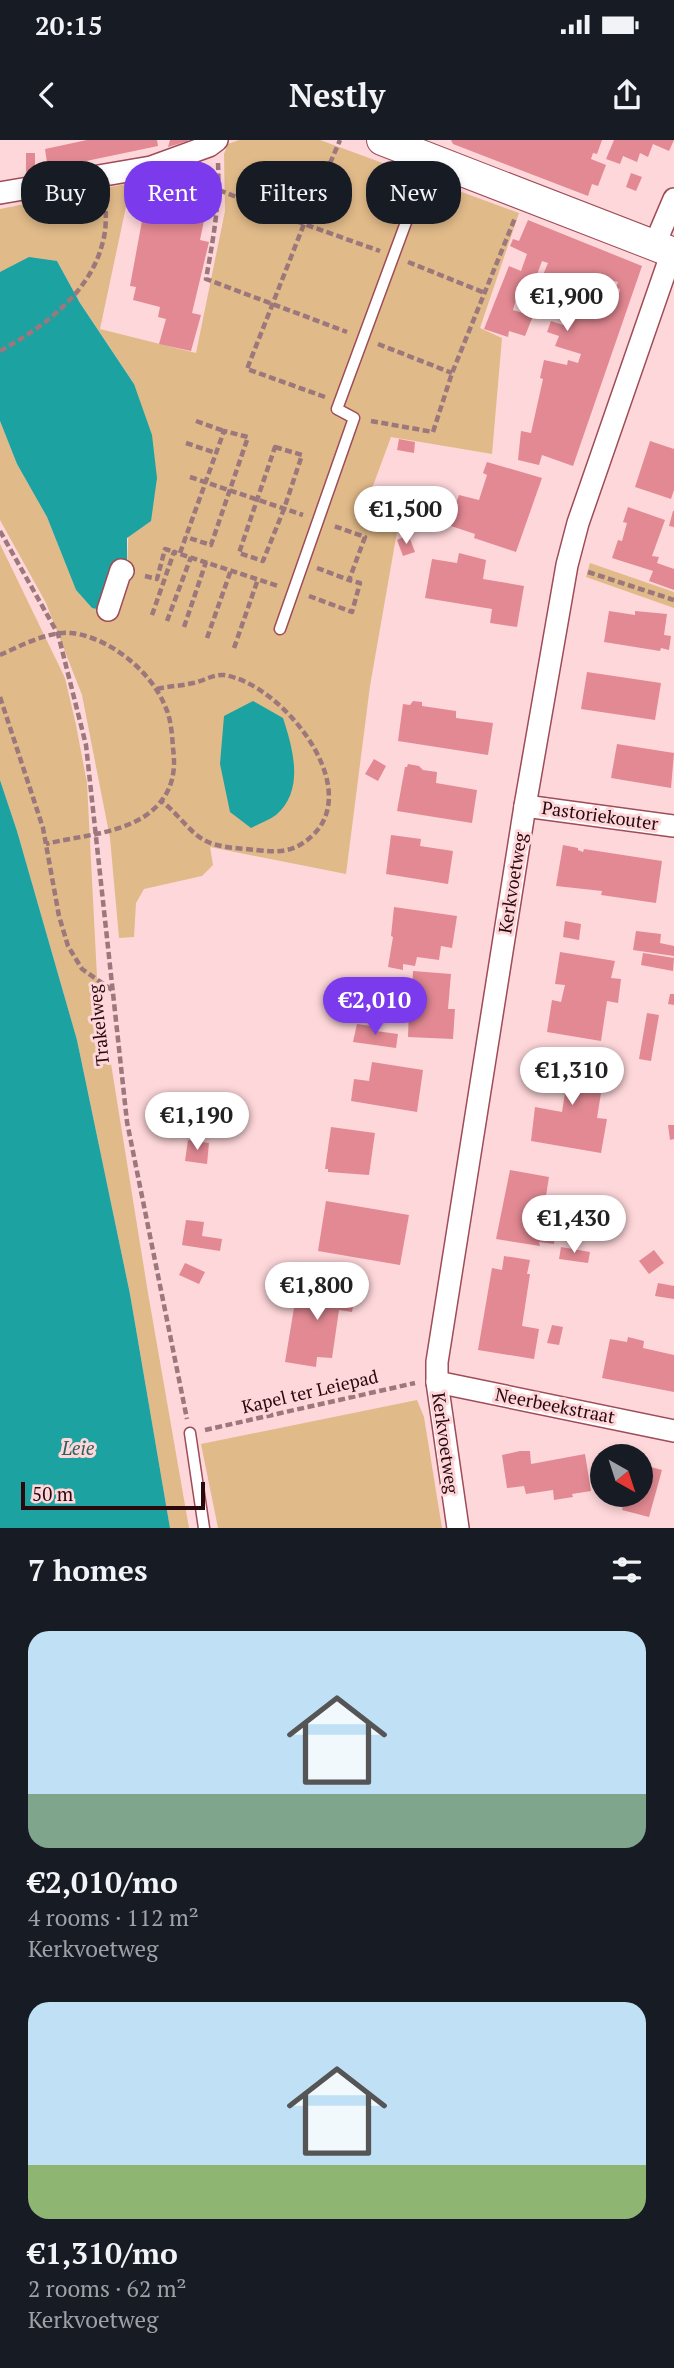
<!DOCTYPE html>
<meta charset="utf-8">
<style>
:root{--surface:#171b24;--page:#20242c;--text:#f1f3f6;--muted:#9ea1a6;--accent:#7c3aed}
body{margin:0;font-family:"PT Serif",serif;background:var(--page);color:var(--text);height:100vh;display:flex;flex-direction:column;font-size:26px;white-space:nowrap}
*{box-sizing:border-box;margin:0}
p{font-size:23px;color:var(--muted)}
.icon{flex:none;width:38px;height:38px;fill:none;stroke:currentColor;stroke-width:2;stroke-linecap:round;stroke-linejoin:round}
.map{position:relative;height:1388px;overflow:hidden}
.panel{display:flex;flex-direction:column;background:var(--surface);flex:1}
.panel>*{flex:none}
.top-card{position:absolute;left:21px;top:21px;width:634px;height:63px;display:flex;gap:14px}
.needle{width:46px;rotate:141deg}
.controls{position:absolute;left:590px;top:1304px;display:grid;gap:14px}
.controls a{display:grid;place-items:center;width:63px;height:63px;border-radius:50%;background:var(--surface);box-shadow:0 4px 10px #0003;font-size:35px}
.scale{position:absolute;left:21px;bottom:18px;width:184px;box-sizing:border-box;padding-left:7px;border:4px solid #29080e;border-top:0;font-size:19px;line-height:24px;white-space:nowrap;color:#29080e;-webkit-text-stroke:5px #fed7da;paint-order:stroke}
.price{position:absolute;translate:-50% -60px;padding:0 16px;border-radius:24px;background:#fff;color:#222;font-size:23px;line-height:46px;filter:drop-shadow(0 2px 4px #0008)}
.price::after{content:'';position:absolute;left:50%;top:42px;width:21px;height:16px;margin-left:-10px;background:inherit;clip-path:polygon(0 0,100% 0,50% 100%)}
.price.on{background:var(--accent);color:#fff}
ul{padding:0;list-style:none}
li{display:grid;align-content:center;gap:14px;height:371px;padding:0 28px}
li span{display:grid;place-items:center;height:217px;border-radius:21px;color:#555}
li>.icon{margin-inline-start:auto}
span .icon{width:126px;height:126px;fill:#fffc;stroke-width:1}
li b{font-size:30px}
h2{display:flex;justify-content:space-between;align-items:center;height:84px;padding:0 28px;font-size:30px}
.chip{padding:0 24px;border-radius:28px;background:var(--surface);box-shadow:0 4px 10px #0003;font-size:24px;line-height:63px}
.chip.on{background:var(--accent);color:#fff}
.status{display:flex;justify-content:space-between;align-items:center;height:49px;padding:0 35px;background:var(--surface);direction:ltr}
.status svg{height:19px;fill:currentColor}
header{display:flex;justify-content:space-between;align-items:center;height:91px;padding:0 28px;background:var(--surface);font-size:32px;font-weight:600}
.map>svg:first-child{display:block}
.green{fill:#e1ba89}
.water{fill:#1ca2a0}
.building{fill:#e28993;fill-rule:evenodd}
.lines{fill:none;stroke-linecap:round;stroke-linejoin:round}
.lane-casing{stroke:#9e4c57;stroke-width:13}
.street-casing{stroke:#9e4c57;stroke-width:24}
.secondary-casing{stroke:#9e4c57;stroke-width:32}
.path{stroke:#9c777c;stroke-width:4.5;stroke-dasharray:7 3.5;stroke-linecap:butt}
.lane{stroke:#fff;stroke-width:10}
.street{stroke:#fff;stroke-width:21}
.secondary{stroke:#fff;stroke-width:30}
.labels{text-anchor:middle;stroke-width:6;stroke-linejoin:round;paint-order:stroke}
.street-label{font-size:18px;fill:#29080e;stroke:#fed7da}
.water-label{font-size:19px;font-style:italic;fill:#2d605e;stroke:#fed7da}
</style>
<div class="status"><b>20:15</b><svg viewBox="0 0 49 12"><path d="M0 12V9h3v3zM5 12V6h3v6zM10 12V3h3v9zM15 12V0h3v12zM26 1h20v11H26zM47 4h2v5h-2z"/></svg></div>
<header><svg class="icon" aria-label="back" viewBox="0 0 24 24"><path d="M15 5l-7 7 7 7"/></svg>Nestly<svg class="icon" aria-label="share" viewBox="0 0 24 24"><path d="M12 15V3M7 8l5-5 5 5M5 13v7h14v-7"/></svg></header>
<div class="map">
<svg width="674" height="1388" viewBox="0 0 674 1388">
<rect width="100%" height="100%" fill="#fed7da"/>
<g class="green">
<polygon points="239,0 320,0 519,73 480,188 502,198 492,314 391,297 363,373 398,386 370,546 346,734 210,707 213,725 202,736 144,749 136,763 134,797 119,798 110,698 82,555 46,463 0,380 0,281 17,324 47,377 76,450 92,468 127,431 134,244 80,163 57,121 0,132 0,69 131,43 100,189 196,213 225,71 224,14 228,4"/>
<polygon points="0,404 65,538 76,585 87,643 97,837 148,1153 189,1388 170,1388 130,1154 77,900 17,691 0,640"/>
<polygon points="590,423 674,452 674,468 586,437"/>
<polygon points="417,1260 424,1277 442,1388 218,1388 201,1304"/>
</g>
<g class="water">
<polygon points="29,117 57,121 80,163 134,244 152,295 157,338 151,381 127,398 127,431 111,472 92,468 76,450 47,377 17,324 0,281 0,132"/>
<path d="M253,561L283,578C293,609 305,650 276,675C269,680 259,684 251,688L230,672L220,624L224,576Z"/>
<polygon points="0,640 17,691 77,900 130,1154 170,1388 0,1388"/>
</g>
<g class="building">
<polygon points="87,0 157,0 158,6 48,29 45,9"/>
<polygon points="170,0 188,0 188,1 168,7"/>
<polygon points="451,0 602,0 597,14 593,13 591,19 606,25 598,46 592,44 588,56 453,4"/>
<polygon points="614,0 674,0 669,11 653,4 648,17 640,13 637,22 623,16 620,24 606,19"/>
<rect x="26" y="13" width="9" height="19"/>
<polygon points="631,33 642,37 636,51 626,47"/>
<polygon points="179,40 211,47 200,100 209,102 192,173 201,175 191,211 159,204 166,179 158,177 160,167 133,160 136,147 130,146 144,70 153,72 159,47 176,51"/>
<path d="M528,80L642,126L573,326L542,315L539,325L518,320L521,291L531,293L543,239L540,238L544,220L567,225L568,220L578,223L581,214L555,206L559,196L547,192L551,181L563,185L573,153L571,152L572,146L543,135L548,123L542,121L531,151L519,148L513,170L533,176L525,196L509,191L508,197L484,189L509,126L521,131L527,114L510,106L513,99L519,101ZM599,137L618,142L616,148L620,149L617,162L606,160L604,174L589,170Z"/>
<polygon points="399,299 415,302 414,313 397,310"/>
<polygon points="650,301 674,309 674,350 671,359 635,347"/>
<polygon points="487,322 542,338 516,412 474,398 475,394 448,385 459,355 479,360 487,335 483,333"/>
<polygon points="628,367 665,380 652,416 659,417 657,423 674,429 674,450 649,441 653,431 612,418 618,400 622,401 627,383 623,382"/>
<polygon points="673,371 674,371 674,387 669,386"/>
<polygon points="405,396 408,400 410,399 415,412 403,416 397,400"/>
<polygon points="459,413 486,420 483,439 524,446 517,487 490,483 492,469 425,458 432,419 457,423"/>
<polygon points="609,471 635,475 635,471 667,474 664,495 671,496 669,510 661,508 660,511 604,502"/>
<polygon points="587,532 661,543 655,580 581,569"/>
<polygon points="413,561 422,562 422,566 456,571 456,578 493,583 488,615 398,601 403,564 410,565"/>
<polygon points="617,604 674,613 671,648 611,638"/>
<polygon points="374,619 386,626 378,641 365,634"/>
<polygon points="408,624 419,626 423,630 437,632 436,643 477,650 472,683 397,671 405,627 407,627"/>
<polygon points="391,695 421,699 420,706 453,711 448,744 386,734"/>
<polygon points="563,705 578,708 578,710 583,712 584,709 662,721 656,763 601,755 602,751 556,746"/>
<polygon points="394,767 457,776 452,808 441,806 439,820 417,817 415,826 403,824 403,830 388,827 393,797 391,796"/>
<polygon points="565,781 581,784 579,800 563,797"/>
<polygon points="636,791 661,794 660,803 674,806 674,816 633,810"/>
<polygon points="560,812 615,821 611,838 621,839 618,863 607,861 601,901 547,892 552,860 561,862 565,845 555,844"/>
<polygon points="643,813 674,818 673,831 641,825"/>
<polygon points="413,831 451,834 448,869 455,869 453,899 408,897 409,868 397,863 399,853 412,855"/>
<polygon points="670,854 674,854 674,865 668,864"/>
<polygon points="647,873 659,875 651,921 639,919"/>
<polygon points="357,884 377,887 376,891 398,894 396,908 353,902"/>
<polygon points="544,919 605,928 597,978 607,979 601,1013 531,1001 535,967 562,972 565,953 539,949"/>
<polygon points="372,922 423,930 417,972 351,961 354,939 369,941"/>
<polygon points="668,985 674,985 674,999 670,1000"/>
<polygon points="331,987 375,993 369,1035 328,1032 328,1029 325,1029"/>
<polygon points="188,1000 209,1003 207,1024 185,1021"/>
<polygon points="510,1030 549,1037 545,1062 560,1065 554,1104 539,1102 540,1106 496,1099"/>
<polygon points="326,1061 409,1075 400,1125 318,1111"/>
<polygon points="186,1080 204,1082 202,1096 222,1099 220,1111 182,1105"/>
<polygon points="561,1107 590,1112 588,1123 559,1119"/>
<polygon points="654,1110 664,1123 649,1134 639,1121"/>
<polygon points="504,1116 530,1120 527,1134 530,1134 522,1186 539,1189 534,1219 478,1210 492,1128 502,1130"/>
<polygon points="185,1123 205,1132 199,1144 179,1135"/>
<polygon points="309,1140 356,1148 352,1172 339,1170 332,1218 317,1217 316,1227 285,1222 297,1150 307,1152"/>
<polygon points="658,1143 674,1146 674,1159 655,1156"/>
<polygon points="552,1185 563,1187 559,1205 547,1203"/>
<polygon points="628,1197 644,1201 643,1208 674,1215 674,1252 602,1238 610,1199 627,1202"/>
<polygon points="520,1311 530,1311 531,1324 585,1314 591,1351 572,1354 573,1357 554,1360 553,1350 526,1354 524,1346 507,1348 502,1315"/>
<polygon points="640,1324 662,1330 649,1377 622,1370 624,1360 622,1360 622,1354 640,1354"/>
</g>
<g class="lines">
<defs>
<g id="lane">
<polyline points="280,489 354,278 337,269 429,20"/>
<polyline points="190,1293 204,1388"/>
</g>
<g id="street">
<polyline points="0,53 151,27 209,6 217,0"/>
<polyline points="654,106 674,59"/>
<polyline points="108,470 121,430 123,431"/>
<polyline points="525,666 674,686"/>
<polyline points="437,1242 674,1291"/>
<polyline points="458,1388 437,1242 437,1222 525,666 567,425 578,383 672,112"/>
</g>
<polyline id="secondary" points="382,0 674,113"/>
</defs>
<use href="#lane" class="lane-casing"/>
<use href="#street" class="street-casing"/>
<use href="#secondary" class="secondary-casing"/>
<g class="path">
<path d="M218,23C220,63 213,100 206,139L347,192"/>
<polyline points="219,50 304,84 340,0"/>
<polyline points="408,122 485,153"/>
<polyline points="378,204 452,233"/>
<path d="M0,211C42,188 89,154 102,105C107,89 106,73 105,57"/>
<polyline points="325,257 247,229 304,84 380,111"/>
<polyline points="196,281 224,291"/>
<polyline points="371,281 433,292 452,233 515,78"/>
<polyline points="186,303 216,313"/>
<polygon points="275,307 302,315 284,369 263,421 239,413"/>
<polyline points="190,337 303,375"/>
<polyline points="0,391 58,494 86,605 127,982 187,1279"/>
<polyline points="180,413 224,291 248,297 211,405 186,397"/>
<polyline points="317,428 349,440 365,397 334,386"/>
<polyline points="588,432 674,460"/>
<polyline points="145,436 157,439 165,409 175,412"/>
<polyline points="309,456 352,472 360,443 349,440"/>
<polyline points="152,475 174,412 278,446"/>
<polyline points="167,481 191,417"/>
<polyline points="184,487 206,422"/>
<polyline points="207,498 231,430"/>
<polyline points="234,508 258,439"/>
<path d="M0,515C20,506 48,491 71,493C109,497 151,531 165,566C171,578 172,594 173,608C176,630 173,650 156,667C129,694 81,695 46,704"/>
<path d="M157,549C169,546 181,546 193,543C204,541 213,534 224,535C280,543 363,644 314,694C296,712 280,713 256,710C239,708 218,708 204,700C188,691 176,671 161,661"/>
<polyline points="0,557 43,688 59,776 68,806 82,829 112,850"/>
<polyline points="205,1290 415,1243"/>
</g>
<use href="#lane" class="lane"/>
<use href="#street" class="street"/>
<use href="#secondary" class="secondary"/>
</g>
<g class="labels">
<g class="street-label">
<text transform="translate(600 676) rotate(8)" y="6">Pastoriekouter</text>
<text transform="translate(513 743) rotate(-81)" y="6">Kerkvoetweg</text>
<text transform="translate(99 885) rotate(-96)" y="6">Trakelweg</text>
<text transform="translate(310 1252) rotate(-13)" y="6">Kapel ter Leiepad</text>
<text transform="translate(555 1266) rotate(11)" y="6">Neerbeekstraat</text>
<text transform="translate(445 1303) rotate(82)" y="6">Kerkvoetweg</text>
</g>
<g class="water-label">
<text x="78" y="1315">Leie</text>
</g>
</g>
</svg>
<div class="controls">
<a><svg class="needle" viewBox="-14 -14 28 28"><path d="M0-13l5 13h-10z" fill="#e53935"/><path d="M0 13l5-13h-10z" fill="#9ea1a6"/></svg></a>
</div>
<div class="scale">50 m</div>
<b class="price" style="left:567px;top:193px">€1,900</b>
<b class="price" style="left:406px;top:406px">€1,500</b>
<b class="price on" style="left:375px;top:897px">€2,010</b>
<b class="price" style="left:572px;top:967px">€1,310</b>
<b class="price" style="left:197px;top:1012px">€1,190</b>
<b class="price" style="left:574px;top:1115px">€1,430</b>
<b class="price" style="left:317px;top:1182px">€1,800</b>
<div class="top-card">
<a class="chip">Buy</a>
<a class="chip on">Rent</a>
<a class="chip">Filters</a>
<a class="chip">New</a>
</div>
</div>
<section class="panel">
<h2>7 homes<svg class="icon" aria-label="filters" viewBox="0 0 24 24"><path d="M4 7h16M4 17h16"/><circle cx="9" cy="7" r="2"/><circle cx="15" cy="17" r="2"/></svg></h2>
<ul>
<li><span style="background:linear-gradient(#bfe0f5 75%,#7fa58c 0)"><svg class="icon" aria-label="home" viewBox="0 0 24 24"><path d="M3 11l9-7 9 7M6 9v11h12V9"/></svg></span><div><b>€2,010/mo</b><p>4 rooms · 112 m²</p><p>Kerkvoetweg</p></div></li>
<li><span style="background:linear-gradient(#bfe0f5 75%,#8fb573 0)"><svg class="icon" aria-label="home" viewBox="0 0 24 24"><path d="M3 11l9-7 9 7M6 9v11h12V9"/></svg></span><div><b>€1,310/mo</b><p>2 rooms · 62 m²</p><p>Kerkvoetweg</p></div></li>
</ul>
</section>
